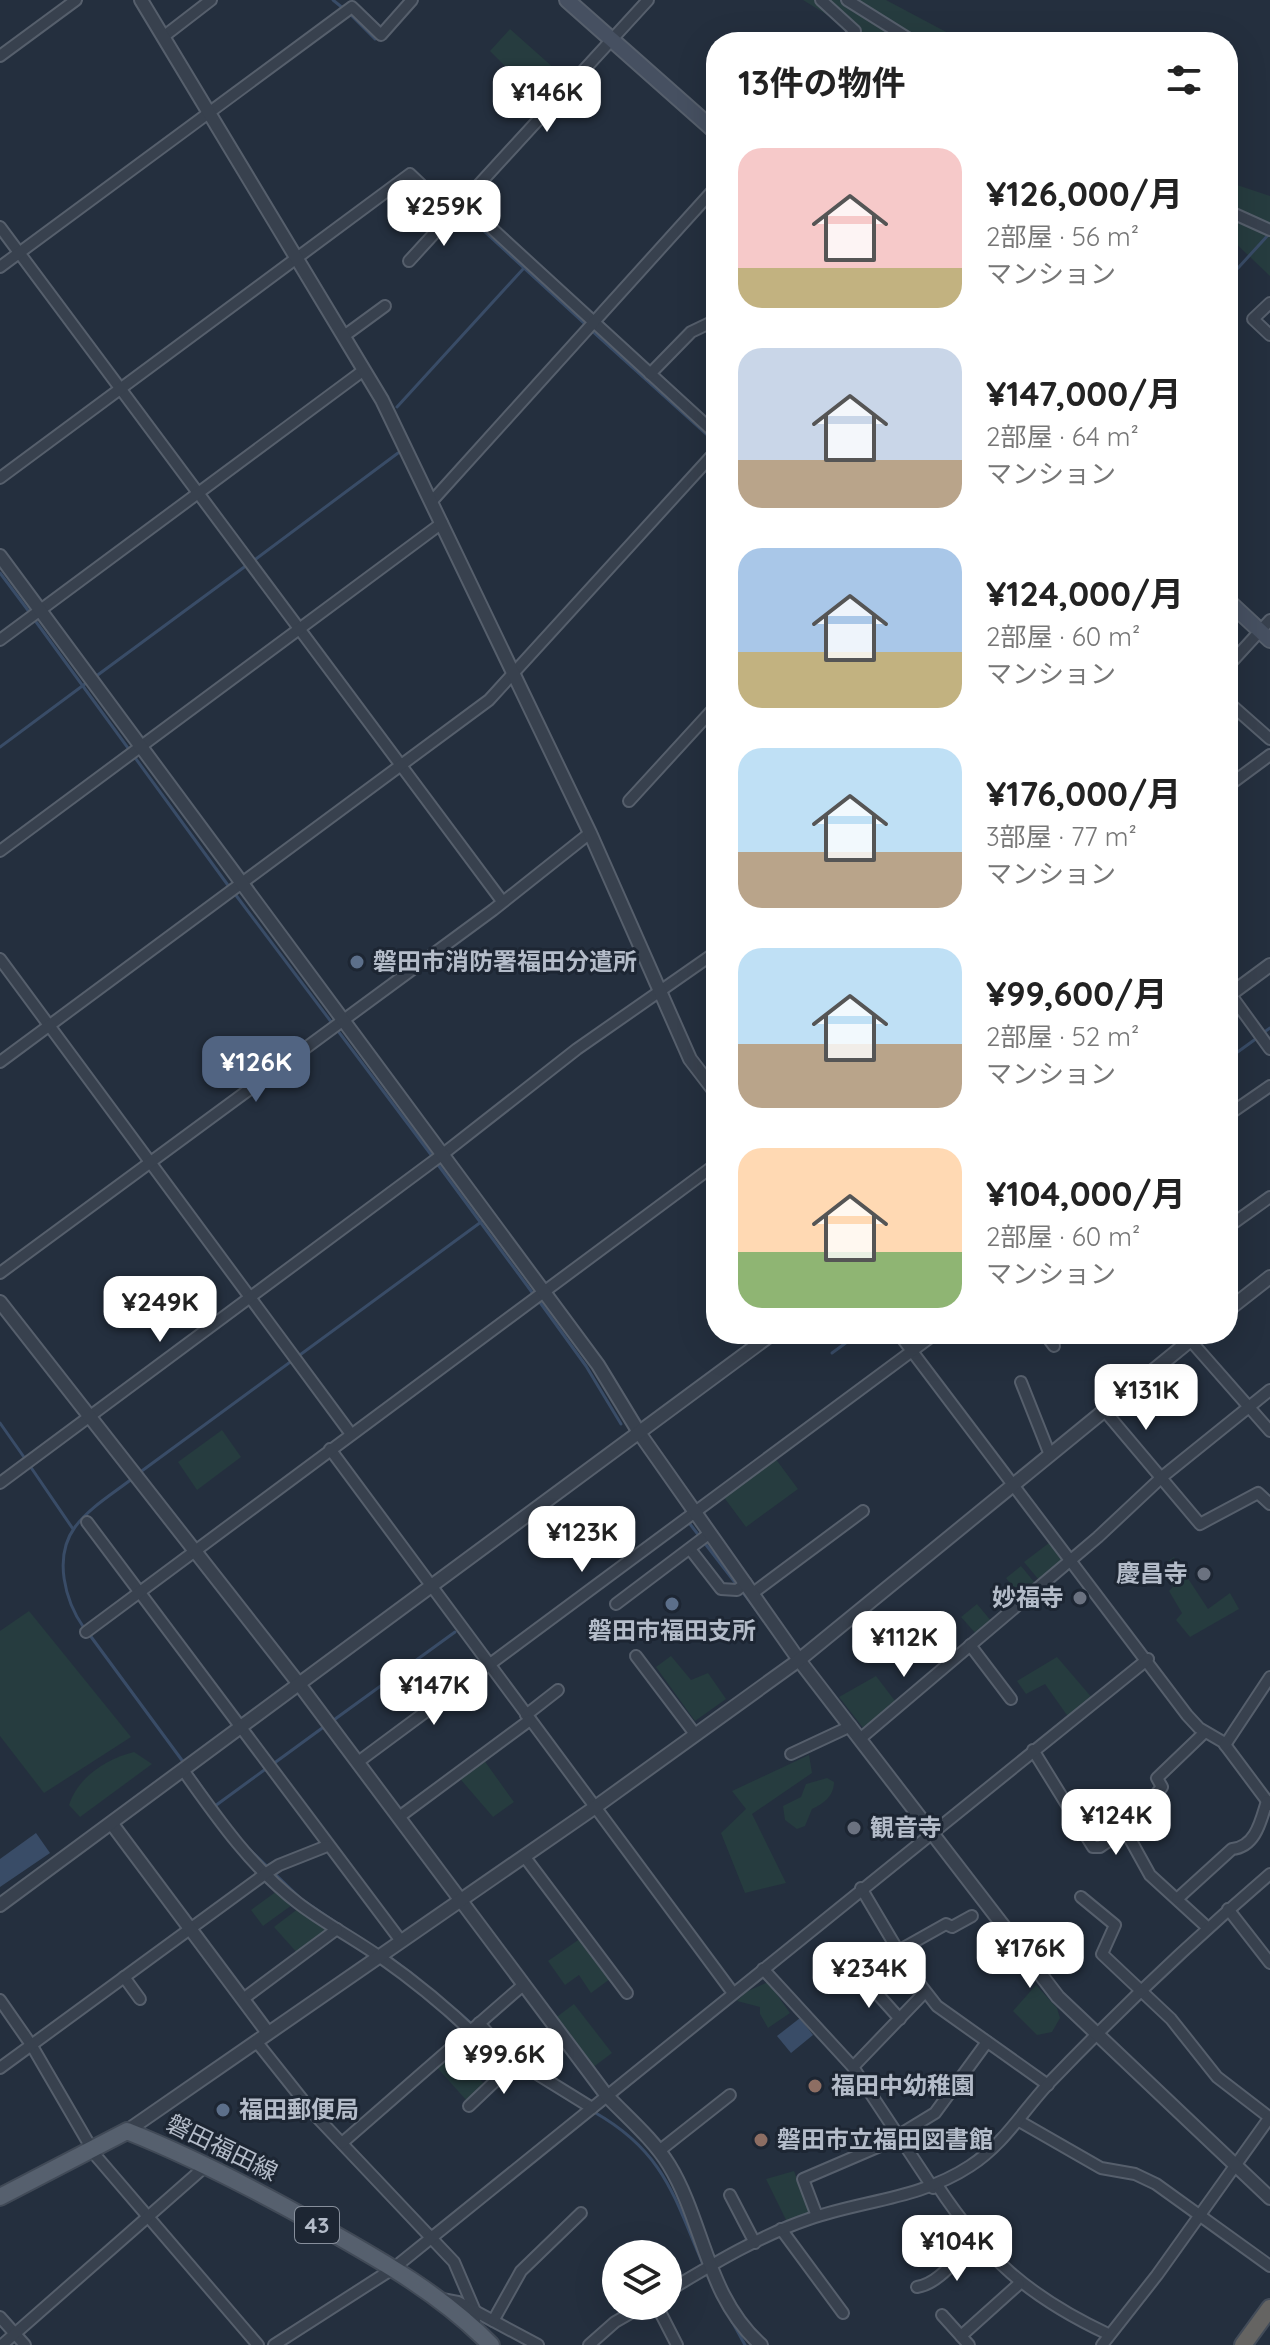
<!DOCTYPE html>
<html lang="ja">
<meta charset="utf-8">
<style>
:root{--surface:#fff;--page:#f6f6f6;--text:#222;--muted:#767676;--accent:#516482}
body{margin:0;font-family:Quicksand,"Noto Sans JP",sans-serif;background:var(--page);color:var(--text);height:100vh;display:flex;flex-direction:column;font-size:30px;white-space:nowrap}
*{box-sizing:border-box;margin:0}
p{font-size:26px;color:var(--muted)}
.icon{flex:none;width:44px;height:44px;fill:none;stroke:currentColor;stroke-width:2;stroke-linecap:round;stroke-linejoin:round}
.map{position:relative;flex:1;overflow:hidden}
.sheet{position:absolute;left:706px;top:32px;width:532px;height:1312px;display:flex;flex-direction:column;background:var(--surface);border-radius:32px;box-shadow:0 8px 32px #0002}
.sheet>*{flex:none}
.fabs{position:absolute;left:602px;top:2240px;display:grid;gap:16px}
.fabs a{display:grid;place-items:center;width:80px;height:80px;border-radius:50%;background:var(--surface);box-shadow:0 8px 32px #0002;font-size:40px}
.price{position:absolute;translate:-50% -68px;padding:0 18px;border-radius:16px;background:#fff;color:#222;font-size:26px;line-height:52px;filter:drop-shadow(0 2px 4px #0008)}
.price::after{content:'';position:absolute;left:50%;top:48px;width:24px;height:18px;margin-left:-12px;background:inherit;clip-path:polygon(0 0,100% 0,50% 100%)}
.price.on{background:var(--accent);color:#fff}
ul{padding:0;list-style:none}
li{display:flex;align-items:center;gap:24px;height:200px;padding:0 32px}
li span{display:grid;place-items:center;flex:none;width:224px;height:160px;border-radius:24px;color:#555}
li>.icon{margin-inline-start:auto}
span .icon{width:96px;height:96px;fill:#fffc;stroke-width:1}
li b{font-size:34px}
h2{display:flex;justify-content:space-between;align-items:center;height:96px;padding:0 32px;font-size:34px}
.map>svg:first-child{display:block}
.green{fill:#263c3f}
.water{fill:#394c67}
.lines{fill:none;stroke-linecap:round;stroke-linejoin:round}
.stream{stroke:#394c67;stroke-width:3}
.minor-casing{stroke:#565f6c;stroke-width:14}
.tertiary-casing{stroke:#565f6c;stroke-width:16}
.secondary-casing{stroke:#565f6c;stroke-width:18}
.primary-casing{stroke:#414a57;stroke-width:20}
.trunk-casing{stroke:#434c59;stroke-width:20}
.minor{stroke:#38414e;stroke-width:10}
.tertiary{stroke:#38414e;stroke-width:12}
.secondary{stroke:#465061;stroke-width:14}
.primary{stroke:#56606e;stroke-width:16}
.trunk{stroke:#656462;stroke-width:16}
.service-dot{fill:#5c6f8a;stroke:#1d2633;stroke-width:3}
.worship-dot{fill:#6b7280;stroke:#1d2633;stroke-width:3}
.education-dot{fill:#8d6e63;stroke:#1d2633;stroke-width:3}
.labels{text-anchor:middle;stroke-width:6;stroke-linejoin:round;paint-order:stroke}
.shield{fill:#1d2633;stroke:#878f9c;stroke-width:2}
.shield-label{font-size:22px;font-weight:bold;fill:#b4bcc9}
.poi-label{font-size:24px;font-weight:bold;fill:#b4bcc9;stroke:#1d2633;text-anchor:start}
.street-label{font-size:24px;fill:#b4bcc9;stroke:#1d2633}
</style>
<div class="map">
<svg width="1270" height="2345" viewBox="0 0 1270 2345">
<rect width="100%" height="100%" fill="#242f3e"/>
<g class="green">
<polygon points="803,0 886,0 965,42 871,42"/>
<polygon points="510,29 564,77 541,102 490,51"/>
<polygon points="1228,182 1270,196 1270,276 1228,236"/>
<polygon points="222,1430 241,1457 197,1490 178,1462"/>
<polygon points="772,1454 798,1489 746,1527 720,1492"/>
<polygon points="1053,1540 1068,1558 1039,1580 1024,1562"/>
<polygon points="1174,1557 1208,1609 1230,1593 1239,1609 1190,1637 1176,1620 1182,1613 1169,1591 1173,1587 1166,1579 1171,1576 1164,1564"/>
<polygon points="1021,1566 1035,1583 1020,1595 1006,1578"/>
<polygon points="977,1604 992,1622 977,1635 961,1617"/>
<polygon points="29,1611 131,1737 44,1793 0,1736 0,1631"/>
<polygon points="671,1656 691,1680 708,1673 726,1699 695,1721 656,1667"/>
<polygon points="1057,1657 1093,1699 1069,1718 1045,1684 1026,1694 1017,1681"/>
<polygon points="876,1676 895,1701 864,1729 839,1697"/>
<path d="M134,1752L152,1764L80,1817L69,1805C78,1777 106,1759 134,1752Z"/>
<polygon points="809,1755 812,1773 752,1814 786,1883 745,1893 721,1833 746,1809 732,1791"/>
<polygon points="481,1756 514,1802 493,1817 456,1774"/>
<path d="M827,1778L834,1782C834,1796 823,1804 812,1809L805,1826L797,1829L785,1820L783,1806L801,1797L806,1784Z"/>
<polygon points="277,1891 292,1905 263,1926 251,1910"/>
<polygon points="299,1908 337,1929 300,1956 274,1927"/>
<polygon points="584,1936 614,1976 591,1993 579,1975 565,1985 548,1961"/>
<polygon points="768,1982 790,2013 768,2028 760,2014 760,2007 737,2001 746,1992"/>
<polygon points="1036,1985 1057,2008 1060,2018 1052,2032 1037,2035 1013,2011"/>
<polygon points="574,2004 612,2053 588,2071 550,2022"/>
<polygon points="451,2047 485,2085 467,2101 433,2063"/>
<polygon points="794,2171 809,2213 787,2222 766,2179"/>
</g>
<g class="water">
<polygon points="36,1833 50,1853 0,1887 0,1859"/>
<polygon points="800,2018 813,2035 791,2053 777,2036"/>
</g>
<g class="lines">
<g class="stream">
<polyline points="333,0 344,9"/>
<polyline points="350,14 375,39"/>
<polyline points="459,208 586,325"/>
<polyline points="1228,279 1270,233"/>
<polyline points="591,330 716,443"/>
<polyline points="397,407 524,268"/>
<polyline points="253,561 398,453"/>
<polyline points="0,573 30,613"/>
<polyline points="34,619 230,888"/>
<polyline points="95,677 247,565"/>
<polyline points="0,747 89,681"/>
<polyline points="235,894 432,1156"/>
<polyline points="1263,1033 1270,1028"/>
<polyline points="1228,1059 1257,1038"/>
<polyline points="436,1162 534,1295"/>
<polyline points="539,1301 586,1366 621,1424"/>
<polyline points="832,1353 858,1334"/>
<polyline points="0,1423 26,1460"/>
<polyline points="30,1466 73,1529"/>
<polyline points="139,1473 481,1222"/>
<polyline points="690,1524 737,1585"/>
<polyline points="742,1591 771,1630"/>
<path d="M84,1628C65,1601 53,1557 75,1527C90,1507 114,1493 133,1478"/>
<polyline points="89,1634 184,1763"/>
<polyline points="331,1722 455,1632"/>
<polyline points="273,1764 325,1726"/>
<polyline points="189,1769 219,1812"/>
<polyline points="215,1806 267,1768"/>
<polyline points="249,1849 301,1899 344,1928"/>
<polyline points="388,1956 417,1978"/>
<polyline points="447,2003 472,2024"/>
<polyline points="521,2070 549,2087"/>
<path d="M594,2112C672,2156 676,2208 711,2282"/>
<polyline points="716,2292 745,2345"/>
</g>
<defs>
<g id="minor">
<polyline points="821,0 855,31 845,42"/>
<polyline points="847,0 914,42"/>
<polyline points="163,37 211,0"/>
<polyline points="0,56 76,0"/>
<polyline points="463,202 716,434"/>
<polyline points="1228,211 1270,230"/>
<polyline points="0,227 502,901"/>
<polyline points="409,261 648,0"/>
<polyline points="0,267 352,7 381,35 412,0"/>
<polyline points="1270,303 1253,319 1270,335"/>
<polyline points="344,336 385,306"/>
<polyline points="650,374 691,332 716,320"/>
<polyline points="0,478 410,174 452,214"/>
<polyline points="432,501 716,187"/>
<polyline points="0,640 364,370"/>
<polyline points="1228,666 1270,620"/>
<polyline points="1228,702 1270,739"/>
<polyline points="1228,786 1270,755"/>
<polyline points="629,801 716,706"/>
<polyline points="0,851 442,523"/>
<polyline points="0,959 351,1434"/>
<polyline points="1228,991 1270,1049"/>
<polyline points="0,1062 489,700 716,451"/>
<polyline points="1228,1115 1270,1086"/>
<polyline points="1228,1227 1270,1197"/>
<polyline points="0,1273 493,910 590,833"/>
<polyline points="899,1334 1187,1715 1199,1728 1223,1742 1270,1805"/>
<polyline points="1045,1334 1054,1346"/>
<polyline points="1190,1340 1270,1431"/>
<polyline points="1021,1382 1050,1455"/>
<polyline points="1104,1410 1200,1524 1258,1493 1270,1504"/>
<polyline points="330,1449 733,1993"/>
<polyline points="0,1483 443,1154 577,1049 716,952"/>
<polyline points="87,1522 401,1941"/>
<polyline points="690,1549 721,1589 737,1590 746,1583"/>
<polyline points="753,1593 863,1511"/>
<polyline points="616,1604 710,1533"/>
<polyline points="86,1632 716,1164"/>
<polyline points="970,1645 1011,1699"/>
<polyline points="636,1656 695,1734"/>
<polyline points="526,1715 558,1690"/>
<polyline points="861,1738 1098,1537 1162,1477 1270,1390"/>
<polyline points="1225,1745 1270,1677"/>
<polyline points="1033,1750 1093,1847 1100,1847 1129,1827 1162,1787 1157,1778 1205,1732"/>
<polyline points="791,1754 851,1726"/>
<polyline points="358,1762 935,1334"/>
<path d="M183,1770C217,1818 251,1867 298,1903C324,1923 353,1938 380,1957C427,1990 469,2026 508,2069"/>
<polyline points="399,1817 530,1720"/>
<polyline points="1125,1830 1150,1875 1208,1928"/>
<polyline points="524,1856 627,1993"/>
<polyline points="861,1888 912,1974 937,2006 1048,2085"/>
<polyline points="1081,1897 1115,1925 1102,1954 1171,2019 1217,2077 1269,2117"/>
<path d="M1177,1899L1232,1849C1256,1847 1261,1820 1267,1801"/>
<polyline points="1228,1909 1270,1963"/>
<polyline points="898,1951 946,1924 952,1927 972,1916"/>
<polyline points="763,1969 853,2067 933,2188"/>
<polyline points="124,1977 140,1999"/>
<polyline points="864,1979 900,2019"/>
<polyline points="243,1999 337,1929"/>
<polyline points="0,2000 32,2046 96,2156 258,2345"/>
<polyline points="479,2023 508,2056 592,2108"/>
<polyline points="256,2041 314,2114 454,2262 475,2311 475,2328"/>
<polyline points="853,2067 925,1992"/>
<polyline points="0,2068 265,1874 279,1865 327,1846"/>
<polyline points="469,2106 511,2066"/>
<polyline points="1019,2121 1101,2168 1135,2174 1156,2184 1270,2266"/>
<polyline points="899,2135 935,2113 987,2042"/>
<polyline points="342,2143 522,1986"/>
<polyline points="659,2151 730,2095"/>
<path d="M937,2185C985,2258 1029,2297 1108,2334"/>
<polyline points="730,2195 755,2243"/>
<polyline points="817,2216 803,2179 901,2137"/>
<polyline points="781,2229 843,2313"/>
<path d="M917,2287C942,2283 958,2254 976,2239"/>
<path d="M668,2291C713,2264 759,2236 809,2219C864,2200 920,2199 970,2166C1004,2144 1022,2112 1049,2083C1119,2010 1193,1940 1270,1874"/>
<polyline points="442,2299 458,2302 538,2345"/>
<polyline points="657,2306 677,2345"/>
<polyline points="942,2315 969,2345"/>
<polyline points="0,2317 25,2345"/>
<polyline points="493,2321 521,2271 581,2213"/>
<polyline points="961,2336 1019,2284"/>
<polyline points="2,2345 208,2164"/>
<polyline points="274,2345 394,2268 1148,1659"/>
<polyline points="589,2345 615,2322 643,2306"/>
<polyline points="1102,2345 1157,2275 1270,2117"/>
</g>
<g id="tertiary">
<polyline points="141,0 382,400 590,833 690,1059 716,1093"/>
<polyline points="0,556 598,1365 640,1434 799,1660 1058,1997 1270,2198"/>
<polyline points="1228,996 1270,965"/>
<path d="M0,1302L299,1684L607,2096C628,2118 653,2139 669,2165C704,2222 706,2296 761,2345"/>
<polyline points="1228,1310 1270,1277"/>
<polyline points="112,1824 268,2033"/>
<polyline points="0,1905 772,1334"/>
<polyline points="127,2131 594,1808 799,1660 1198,1334"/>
</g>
<g id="secondary">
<polyline points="567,0 716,132"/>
<polyline points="1228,601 1270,640"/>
</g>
<path id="primary" d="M0,2197L127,2131C195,2158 256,2190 320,2226C382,2261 441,2294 491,2345"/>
<polyline id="trunk" points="1243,2345 1270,2308"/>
</defs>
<use href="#minor" class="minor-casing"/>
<use href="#tertiary" class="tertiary-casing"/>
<use href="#secondary" class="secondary-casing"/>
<use href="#primary" class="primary-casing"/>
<use href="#trunk" class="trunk-casing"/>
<use href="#minor" class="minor"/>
<use href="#tertiary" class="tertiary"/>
<use href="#secondary" class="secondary"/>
<use href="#primary" class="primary"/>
<use href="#trunk" class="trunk"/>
</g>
<g class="service-dot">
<circle cx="357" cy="962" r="8"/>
<circle cx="672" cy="1604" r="8"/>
<circle cx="223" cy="2110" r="8"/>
</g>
<g class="worship-dot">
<circle cx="1204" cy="1574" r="8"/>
<circle cx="1080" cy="1598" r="8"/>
<circle cx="854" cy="1828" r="8"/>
</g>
<g class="education-dot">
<circle cx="815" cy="2086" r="8"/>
<circle cx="761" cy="2140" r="8"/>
</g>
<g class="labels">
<rect class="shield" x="295" y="2207" width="44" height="36" rx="6"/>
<g class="shield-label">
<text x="317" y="2233">43</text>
</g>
<g class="poi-label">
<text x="373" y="970">磐田市消防署福田分遣所</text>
<text x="1188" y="1582" text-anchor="end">慶昌寺</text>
<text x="1064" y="1606" text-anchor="end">妙福寺</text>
<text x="672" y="1639" text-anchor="middle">磐田市福田支所</text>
<text x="870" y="1836">観音寺</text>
<text x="831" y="2094">福田中幼稚園</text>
<text x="239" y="2118">福田郵便局</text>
<text x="777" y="2148">磐田市立福田図書館</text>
</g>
<g class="street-label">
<text transform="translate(222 2148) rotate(26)" y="8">磐田福田線</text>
</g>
</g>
</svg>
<div class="fabs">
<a><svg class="icon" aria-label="layers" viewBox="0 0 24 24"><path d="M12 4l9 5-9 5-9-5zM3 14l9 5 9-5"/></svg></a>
</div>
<b class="price" style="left:547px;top:134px">¥146K</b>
<b class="price" style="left:444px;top:248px">¥259K</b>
<b class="price on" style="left:256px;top:1104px">¥126K</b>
<b class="price" style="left:160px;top:1344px">¥249K</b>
<b class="price" style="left:1146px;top:1432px">¥131K</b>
<b class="price" style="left:582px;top:1574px">¥123K</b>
<b class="price" style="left:904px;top:1679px">¥112K</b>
<b class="price" style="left:434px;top:1727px">¥147K</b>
<b class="price" style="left:1116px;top:1857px">¥124K</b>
<b class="price" style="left:1030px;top:1990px">¥176K</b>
<b class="price" style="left:869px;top:2010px">¥234K</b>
<b class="price" style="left:504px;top:2096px">¥99.6K</b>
<b class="price" style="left:957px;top:2283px">¥104K</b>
<section class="sheet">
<h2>13件の物件<svg class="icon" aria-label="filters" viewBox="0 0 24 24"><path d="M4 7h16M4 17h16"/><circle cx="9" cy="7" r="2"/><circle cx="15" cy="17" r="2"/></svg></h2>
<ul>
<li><span style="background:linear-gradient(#f6c9c9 75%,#c2b280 0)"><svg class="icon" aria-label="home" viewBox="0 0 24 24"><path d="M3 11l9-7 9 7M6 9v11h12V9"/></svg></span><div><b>¥126,000/月</b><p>2部屋 · 56 m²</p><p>マンション</p></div></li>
<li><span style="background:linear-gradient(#c9d6e8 70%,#b9a48a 0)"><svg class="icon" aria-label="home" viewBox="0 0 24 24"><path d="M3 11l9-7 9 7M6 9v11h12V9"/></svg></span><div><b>¥147,000/月</b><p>2部屋 · 64 m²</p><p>マンション</p></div></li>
<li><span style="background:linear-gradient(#a9c7e8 65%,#c2b280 0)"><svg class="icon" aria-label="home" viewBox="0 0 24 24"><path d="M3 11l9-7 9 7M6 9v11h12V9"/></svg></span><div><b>¥124,000/月</b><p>2部屋 · 60 m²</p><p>マンション</p></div></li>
<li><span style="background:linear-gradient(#bfe0f5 65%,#b9a48a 0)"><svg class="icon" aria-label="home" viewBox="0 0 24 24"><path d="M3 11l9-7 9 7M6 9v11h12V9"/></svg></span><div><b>¥176,000/月</b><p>3部屋 · 77 m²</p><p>マンション</p></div></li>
<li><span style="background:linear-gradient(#bfe0f5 60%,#b9a48a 0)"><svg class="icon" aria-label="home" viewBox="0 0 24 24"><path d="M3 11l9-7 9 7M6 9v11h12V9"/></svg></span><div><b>¥99,600/月</b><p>2部屋 · 52 m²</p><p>マンション</p></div></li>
<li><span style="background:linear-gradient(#ffd9b3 65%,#8fb573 0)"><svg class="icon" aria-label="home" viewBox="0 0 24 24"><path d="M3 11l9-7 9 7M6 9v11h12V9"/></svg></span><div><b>¥104,000/月</b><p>2部屋 · 60 m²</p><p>マンション</p></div></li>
</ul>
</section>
</div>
